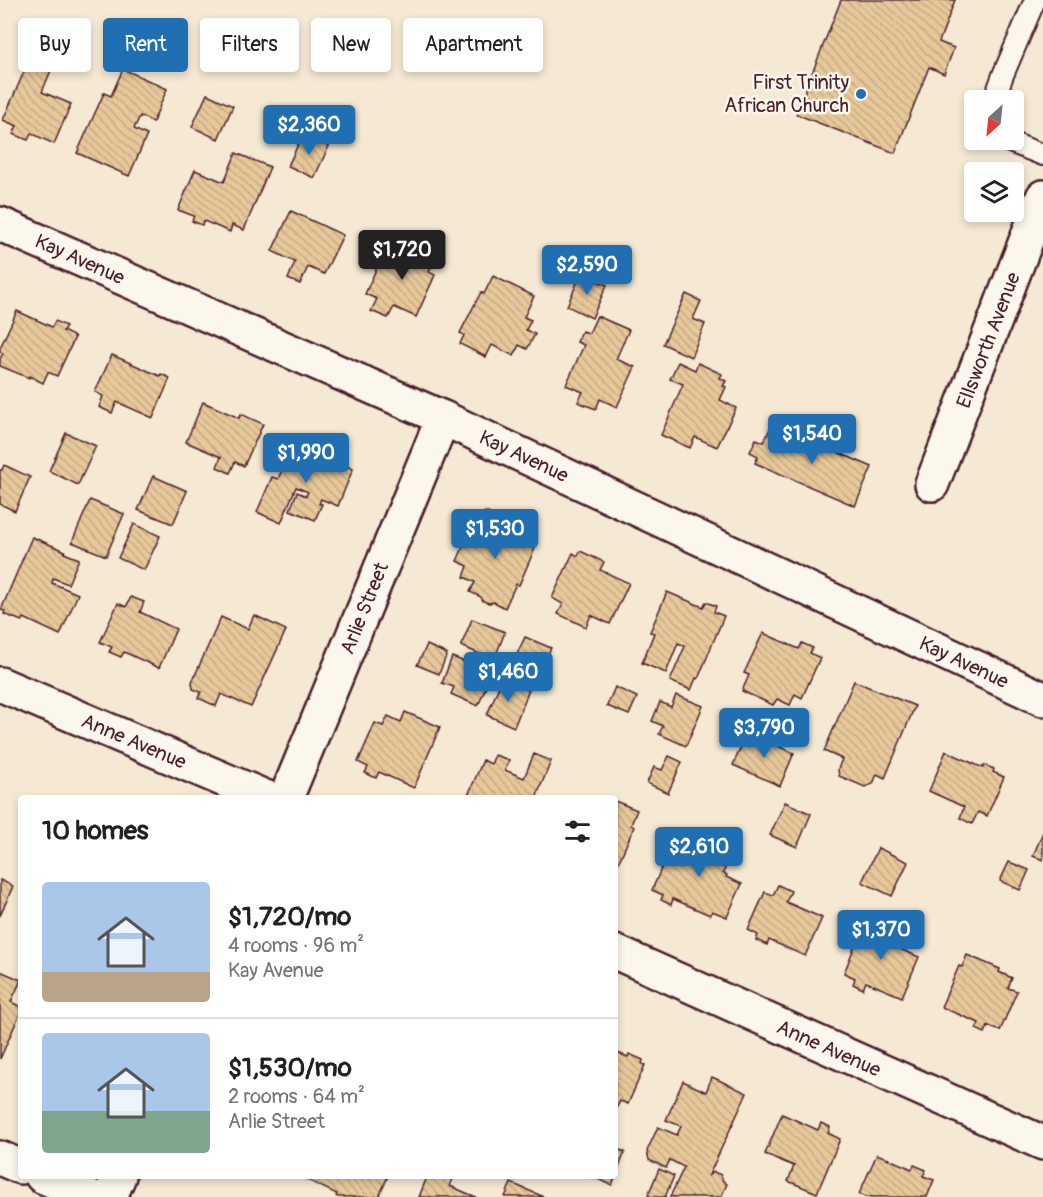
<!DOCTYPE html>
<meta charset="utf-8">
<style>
:root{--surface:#fff;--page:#f2f2f2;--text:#202124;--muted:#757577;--line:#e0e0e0;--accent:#1f6fb2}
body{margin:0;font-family:Pangolin,sans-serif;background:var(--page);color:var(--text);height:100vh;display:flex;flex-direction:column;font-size:22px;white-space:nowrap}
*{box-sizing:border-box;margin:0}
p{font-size:20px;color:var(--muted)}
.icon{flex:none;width:33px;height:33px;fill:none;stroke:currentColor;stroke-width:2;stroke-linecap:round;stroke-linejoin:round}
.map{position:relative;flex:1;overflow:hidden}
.drawer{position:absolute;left:18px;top:795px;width:600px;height:384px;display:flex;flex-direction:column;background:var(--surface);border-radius:6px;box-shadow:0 3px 9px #0003}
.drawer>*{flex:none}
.guide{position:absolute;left:18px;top:18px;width:600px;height:54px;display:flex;gap:12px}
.needle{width:39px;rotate:207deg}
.tools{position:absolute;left:964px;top:90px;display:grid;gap:12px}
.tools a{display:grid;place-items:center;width:60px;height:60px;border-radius:6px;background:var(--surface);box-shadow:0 3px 9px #0003;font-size:30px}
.price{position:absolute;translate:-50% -51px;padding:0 14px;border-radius:6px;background:var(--accent);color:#fff;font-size:20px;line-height:39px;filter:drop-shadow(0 2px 3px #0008)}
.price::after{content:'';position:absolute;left:50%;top:36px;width:18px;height:14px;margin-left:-9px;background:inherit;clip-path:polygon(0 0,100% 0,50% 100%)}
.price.on{background:#222;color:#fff}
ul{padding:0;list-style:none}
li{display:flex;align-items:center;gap:18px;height:150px;padding:0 24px}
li+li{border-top:2px solid var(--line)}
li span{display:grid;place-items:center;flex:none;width:168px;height:120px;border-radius:6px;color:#555}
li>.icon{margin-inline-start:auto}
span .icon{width:72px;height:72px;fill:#fffc;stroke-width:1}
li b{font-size:26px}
h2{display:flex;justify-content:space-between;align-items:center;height:72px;padding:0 24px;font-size:26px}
.tag{padding:0 21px;border-radius:6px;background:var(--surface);box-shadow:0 3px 9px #0003;font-size:21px;line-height:54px}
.tag.on{background:var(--accent);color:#fff}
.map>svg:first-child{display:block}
.building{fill:url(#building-back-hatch);stroke:#4a1f2b;stroke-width:1.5}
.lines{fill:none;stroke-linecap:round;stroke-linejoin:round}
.lane-casing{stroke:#4a1f2b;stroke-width:24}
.street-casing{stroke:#4a1f2b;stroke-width:38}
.lane{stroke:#fbf7ec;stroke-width:20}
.street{stroke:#fbf7ec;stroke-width:33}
.poi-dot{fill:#1f6fb2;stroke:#fbf7ec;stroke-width:2}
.labels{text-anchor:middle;stroke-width:5;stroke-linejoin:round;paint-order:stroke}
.poi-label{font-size:20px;fill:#4a1f2b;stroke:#fbf7ec;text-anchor:end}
.street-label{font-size:20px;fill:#4a1f2b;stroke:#fbf7ec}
</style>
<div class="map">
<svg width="1043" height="1197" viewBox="0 0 1043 1197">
<defs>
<pattern id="building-back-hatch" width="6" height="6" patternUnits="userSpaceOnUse" patternTransform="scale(1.5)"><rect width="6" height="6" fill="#e7c89a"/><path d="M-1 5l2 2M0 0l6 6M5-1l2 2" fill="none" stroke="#c8ab85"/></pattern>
</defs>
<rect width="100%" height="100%" fill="#f5e9d3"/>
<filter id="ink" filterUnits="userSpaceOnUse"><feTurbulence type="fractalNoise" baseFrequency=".0167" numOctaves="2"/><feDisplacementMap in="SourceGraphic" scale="12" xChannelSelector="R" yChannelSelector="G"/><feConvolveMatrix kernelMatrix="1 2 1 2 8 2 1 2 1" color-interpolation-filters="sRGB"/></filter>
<g filter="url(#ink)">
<g class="building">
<polygon points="841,0 955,0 939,42 954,48 944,74 929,67 895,153 796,114"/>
<polygon points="30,58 52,68 42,92 71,104 54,144 31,133 28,140 13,134 17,126 3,120"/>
<polygon points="123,69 167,89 153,122 140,116 134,129 147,135 129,176 77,153 104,93 111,96"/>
<polygon points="207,94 233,106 218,139 192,127"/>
<polygon points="303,134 329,146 314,178 288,166"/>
<polygon points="236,153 270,167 244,230 232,225 230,232 204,221 202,225 192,221 194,216 178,210 195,170 224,182"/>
<polygon points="291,211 343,235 324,274 308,267 300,284 288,279 295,262 272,251"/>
<polygon points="406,243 436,256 429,272 435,275 416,317 394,307 388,318 371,311 377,299 365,294 384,251 399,258"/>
<polygon points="581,274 607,285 592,318 567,306"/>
<polygon points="493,276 534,296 524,317 531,320 526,330 535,334 527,349 519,345 514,356 492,345 486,357 460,344 464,335 460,333 481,292 484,294"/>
<polygon points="686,294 701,301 693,319 705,324 691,357 663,344"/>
<polygon points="17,311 52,327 55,321 66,326 63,331 75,337 57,376 48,372 43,383 29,376 29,378 0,366 0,359 3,353 0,352 0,348"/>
<polygon points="597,316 629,330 616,359 635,367 617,407 600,399 596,409 578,402 583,392 566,385 584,345 577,342 582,331 589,333"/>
<polygon points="112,355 160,376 161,374 170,378 153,418 117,402 112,413 99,407 103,396 95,392"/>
<polygon points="678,362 695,370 698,363 722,374 720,378 726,381 723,386 726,387 720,400 736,408 717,447 695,437 690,448 661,435 683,384 670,379"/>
<polygon points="203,402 239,418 241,414 263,424 244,466 235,462 230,473 217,467 221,457 186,442"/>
<polygon points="772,424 872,467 855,506 755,463 758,456 750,452 756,439 764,442"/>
<polygon points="66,433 96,446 78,485 49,471"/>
<polygon points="293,444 324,456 326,450 343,457 340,463 353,469 338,506 321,499 319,504 322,504 315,520 290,510 297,492 306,496 308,492 296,487 281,523 257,512 272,477 278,479"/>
<polygon points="4,465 30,477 15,511 0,504 0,470 2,470"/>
<polygon points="153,476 187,491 173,524 138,510"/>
<polygon points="90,500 124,514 106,556 72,542"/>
<polygon points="485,512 508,522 505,529 513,533 512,535 536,546 519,585 516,584 505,608 494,602 489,603 483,601 481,597 470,592 475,582 464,577 468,566 457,561 475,520 480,522"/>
<polygon points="134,524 160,536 144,570 118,558"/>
<polygon points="32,537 65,551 64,553 79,559 68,584 53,578 52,583 78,594 60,635 24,618 22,621 4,614 5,611 1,610"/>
<polygon points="580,551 604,562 600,570 629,583 610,624 591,615 586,627 558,614 563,604 552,598 573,553 578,556"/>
<polygon points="667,592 703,607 706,602 716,606 714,612 724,616 698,679 696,678 691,690 670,681 685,646 678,643 666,673 642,663 654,633 650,632"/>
<polygon points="131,597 144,602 140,612 176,629 159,668 124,652 121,657 109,652 112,647 100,642 118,603 126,607"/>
<polygon points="254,615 286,630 251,707 221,694 216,706 198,698 201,692 193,689 192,682 221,617 248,629"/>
<polygon points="472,619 505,632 494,660 461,646"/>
<polygon points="763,633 799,649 802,643 813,648 810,653 820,658 802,698 795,694 790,705 777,699 773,705 742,691 749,675 744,673"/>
<polygon points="525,637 551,648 536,680 510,669"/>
<polygon points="427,645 447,654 439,674 417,665"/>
<polygon points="452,657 492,673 478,706 451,694 454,687 442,683"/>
<polygon points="502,679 529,690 514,727 487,715"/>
<polygon points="854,681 915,706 885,778 877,774 873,784 865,787 839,776 838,769 842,759 824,751"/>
<polygon points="615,687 637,697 629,715 607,706"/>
<polygon points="676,695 703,706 686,746 659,734 663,726 652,721 660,702 671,707"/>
<polygon points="405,712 440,727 414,788 379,772 376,778 365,773 368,767 358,762 375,723 383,726 388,716 401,722"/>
<polygon points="747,733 794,753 780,786 733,765"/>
<polygon points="946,751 983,768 984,765 994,769 993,772 1004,777 987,816 978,812 972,824 960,818 964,807 929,791"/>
<polygon points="534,754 551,761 536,798 467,798 483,760 491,764 495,755 509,760 505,770 524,778"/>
<polygon points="669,756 682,762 668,793 647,783 654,767 662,770"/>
<polygon points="615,801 637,810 631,825 634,827 617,866 615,865"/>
<polygon points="785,802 811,814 797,847 770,835"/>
<polygon points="1043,832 1043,860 1033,856"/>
<polygon points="701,837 733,850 723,873 727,875 726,877 742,884 727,917 712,911 710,915 673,899 671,905 661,900 663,895 652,890 669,850 678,854 683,844 695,849"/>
<polygon points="878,848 908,862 892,896 862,882"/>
<polygon points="1009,862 1029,870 1020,890 1000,881"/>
<polygon points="0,880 13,886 0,916"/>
<polygon points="778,885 791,891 786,902 822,918 805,956 769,940 767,945 756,940 758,935 748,930 765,892 773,895"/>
<polygon points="875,920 894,929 888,944 919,957 902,997 866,982 863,989 853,984 855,978 844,973 861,930 869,934"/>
<polygon points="967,955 1000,969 999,972 1012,978 1008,988 1017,991 1000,1031 988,1026 985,1033 976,1029 979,1023 941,1007 959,966 962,967"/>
<polygon points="0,971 21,980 11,1002 21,1007 21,1011 0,1059"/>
<polygon points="615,1052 628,1057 629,1054 643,1060 642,1064 645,1065 628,1104 620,1101 615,1111"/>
<polygon points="712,1077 747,1093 709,1175 714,1172 721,1175 723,1181 727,1184 721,1197 670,1197 684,1167 670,1160 666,1168 649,1160 647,1151 658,1127 677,1135 681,1126 666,1120 683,1081 706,1092"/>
<polygon points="782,1114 818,1130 821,1123 830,1127 828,1133 840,1139 817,1193 788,1181 794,1166 765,1154"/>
<polygon points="615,1148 625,1152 612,1185 590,1176 615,1176"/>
<polygon points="877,1154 912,1169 914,1165 926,1170 923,1176 934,1180 927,1197 866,1197 859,1194"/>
<polygon points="659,1169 674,1176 665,1197 652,1197 648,1195"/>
<polygon points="309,1176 388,1176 379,1197 338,1197 336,1196 337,1194 307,1180"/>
<polygon points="433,1176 454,1176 450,1186 476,1197 419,1197 427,1177 432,1179"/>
<polygon points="511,1183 544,1197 505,1197"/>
</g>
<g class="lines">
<defs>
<g id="lane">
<polyline points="994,100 1003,75 1035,0"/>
<polyline points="1005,140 1043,155"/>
</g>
<g id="street">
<polyline points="0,224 443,418 1043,699"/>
<polyline points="932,484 1043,197"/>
<polyline points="0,684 267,798"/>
<polyline points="286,798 443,418"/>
<polyline points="615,952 1043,1143"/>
<polyline points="0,1158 21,1167"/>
<polyline points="42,1176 91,1197"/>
<polyline points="110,1197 119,1176"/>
</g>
</defs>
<use href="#lane" class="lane-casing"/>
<use href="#street" class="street-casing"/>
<use href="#lane" class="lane"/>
<use href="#street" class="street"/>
</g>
</g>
<circle class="poi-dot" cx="861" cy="94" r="6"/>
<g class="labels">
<g class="poi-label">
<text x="849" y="89">First Trinity<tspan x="849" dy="23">African Church</tspan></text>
</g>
<g class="street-label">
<text transform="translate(80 259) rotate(24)" y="7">Kay Avenue</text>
<text transform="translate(988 340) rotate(-69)" y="7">Ellsworth Avenue</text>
<text transform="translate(524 456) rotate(25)" y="7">Kay Avenue</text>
<text transform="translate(364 608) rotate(-68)" y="7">Arlie Street</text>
<text transform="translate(964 662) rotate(25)" y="7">Kay Avenue</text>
<text transform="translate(134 741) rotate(23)" y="7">Anne Avenue</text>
<text transform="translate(829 1048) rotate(24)" y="7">Anne Avenue</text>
</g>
</g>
</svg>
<div class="tools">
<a><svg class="needle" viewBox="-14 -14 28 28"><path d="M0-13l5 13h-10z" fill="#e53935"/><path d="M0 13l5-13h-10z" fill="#757577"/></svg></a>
<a><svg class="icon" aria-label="layers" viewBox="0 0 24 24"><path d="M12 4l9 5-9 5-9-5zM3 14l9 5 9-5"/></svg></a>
</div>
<b class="price" style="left:309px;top:156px">$2,360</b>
<b class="price on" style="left:402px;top:281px">$1,720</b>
<b class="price" style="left:587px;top:296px">$2,590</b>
<b class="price" style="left:812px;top:465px">$1,540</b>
<b class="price" style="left:306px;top:484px">$1,990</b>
<b class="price" style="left:495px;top:560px">$1,530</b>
<b class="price" style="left:508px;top:703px">$1,460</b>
<b class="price" style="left:764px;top:759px">$3,790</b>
<b class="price" style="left:699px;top:878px">$2,610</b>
<b class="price" style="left:881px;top:961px">$1,370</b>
<div class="guide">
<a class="tag">Buy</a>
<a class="tag on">Rent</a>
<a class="tag">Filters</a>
<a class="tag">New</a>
<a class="tag">Apartment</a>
</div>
<section class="drawer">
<h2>10 homes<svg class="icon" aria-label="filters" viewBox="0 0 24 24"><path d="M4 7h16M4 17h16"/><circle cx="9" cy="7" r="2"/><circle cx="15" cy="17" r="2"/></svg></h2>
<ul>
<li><span style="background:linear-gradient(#a9c7e8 75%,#b9a48a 0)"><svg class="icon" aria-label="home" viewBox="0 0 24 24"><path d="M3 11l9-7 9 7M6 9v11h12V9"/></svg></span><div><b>$1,720/mo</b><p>4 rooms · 96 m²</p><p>Kay Avenue</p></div></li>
<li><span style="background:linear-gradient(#a9c7e8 65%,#7fa58c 0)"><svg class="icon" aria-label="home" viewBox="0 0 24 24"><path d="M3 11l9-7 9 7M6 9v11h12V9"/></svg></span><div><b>$1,530/mo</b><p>2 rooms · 64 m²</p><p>Arlie Street</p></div></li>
</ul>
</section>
</div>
